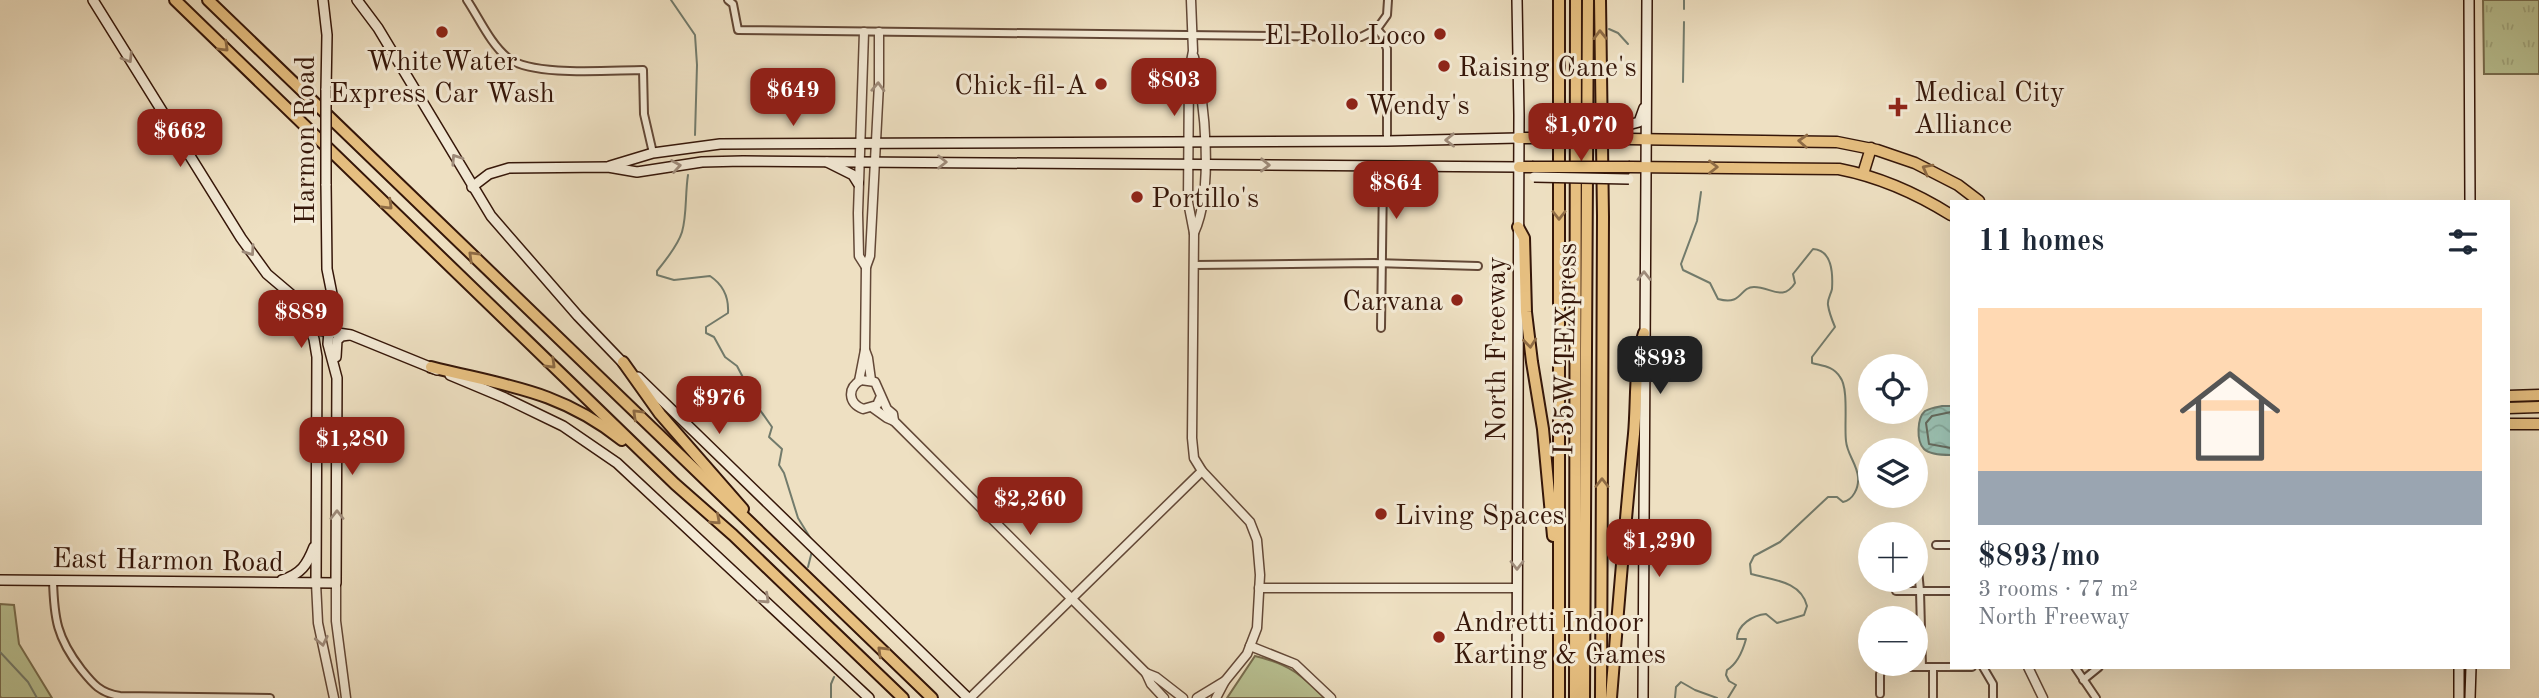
<!DOCTYPE html>
<meta charset="utf-8">
<style>
:root{--surface:#fff;--page:#f2f2f3;--text:#1f2937;--muted:#747a83;--accent:#8f2418}
body{margin:0;font-family:"Old Standard TT",serif;background:var(--page);color:var(--text);height:100vh;display:flex;flex-direction:column;font-size:26px;white-space:nowrap}
*{box-sizing:border-box;margin:0}
p{font-size:23px;color:var(--muted)}
.icon{flex:none;width:38px;height:38px;fill:none;stroke:currentColor;stroke-width:2;stroke-linecap:round;stroke-linejoin:round}
.map{position:relative;flex:1;overflow:hidden}
.side{position:absolute;left:1950px;top:200px;width:560px;height:469px;display:flex;flex-direction:column;background:var(--surface);border-radius:0px;box-shadow:0 7px 28px #0002}
.side>*{flex:none}
.buttons{position:absolute;left:1858px;top:354px;display:grid;gap:14px}
.buttons a{display:grid;place-items:center;width:70px;height:70px;border-radius:50%;background:var(--surface);box-shadow:0 7px 28px #0002;font-size:35px}
.price{position:absolute;translate:-50% -60px;padding:0 16px;border-radius:14px;background:var(--accent);color:#fff;font-size:23px;line-height:46px;filter:drop-shadow(0 2px 4px #0008)}
.price::after{content:'';position:absolute;left:50%;top:42px;width:21px;height:16px;margin-left:-10px;background:inherit;clip-path:polygon(0 0,100% 0,50% 100%)}
.price.selected{background:#222;color:#fff}
ul{padding:0;list-style:none}
li{display:grid;align-content:center;gap:14px;height:371px;padding:0 28px}
li span{display:grid;place-items:center;height:217px;border-radius:0px;color:#555}
li>.icon{margin-inline-start:auto}
span .icon{width:126px;height:126px;fill:#fffc;stroke-width:1}
li b{font-size:30px}
h2{display:flex;justify-content:space-between;align-items:center;height:84px;padding:0 28px;font-size:30px}
.map>svg:first-child{display:block}
.grass{fill:url(#grass-tufts);stroke:#776c4e;stroke-width:2}
.green{fill:#b9c293;stroke:#776c4e;stroke-width:2}
.water{fill:url(#water-waves);stroke:#727b6c;stroke-width:2}
.lines{fill:none;stroke-linecap:round;stroke-linejoin:round}
.shore{stroke:#686a5c;stroke-width:2}
.stream{stroke:#727b6c;stroke-width:2}
.minor-casing{stroke:#634837;stroke-width:10}
.tertiary-casing{stroke:#634837;stroke-width:11}
.secondary-casing{stroke:#351609;stroke-width:12}
.primary-casing{stroke:#351609;stroke-width:13}
.motorway-casing{stroke:#351609;stroke-width:14}
.minor{stroke:#f4ebd7;stroke-width:6}
.tertiary{stroke:#f4ebd7;stroke-width:8}
.secondary{stroke:#f4ebd7;stroke-width:9}
.primary{stroke:#e7c081;stroke-width:10}
.motorway{stroke:#e7c081;stroke-width:10}
.secondary-bridge-casing{stroke:#351609;stroke-width:12;stroke-linecap:butt}
.primary-bridge-casing{stroke:#351609;stroke-width:13;stroke-linecap:butt}
.secondary-bridge{stroke:#f4ebd7;stroke-width:9}
.primary-bridge{stroke:#e7c081;stroke-width:10}
.oneway{stroke:#8e6b45}
.oneway2{stroke:#9e8b7a}
.poi-dot{fill:#8f2418;stroke:#f4ebd7;stroke-width:2.5}
.labels{text-anchor:middle;stroke-width:6;stroke-linejoin:round;paint-order:stroke}
.poi-label{font-size:28px;fill:#351609;stroke:#f4ebd7;text-anchor:start}
.street-label{font-size:28px;fill:#351609;stroke:#f4ebd7}
</style>
<div class="map">
<svg width="2539" height="698" viewBox="0 0 2539 698">
<defs>
<pattern id="grass-tufts" width="24" height="20" patternUnits="userSpaceOnUse" patternTransform="scale(1.75)"><rect width="24" height="20" fill="#b9c293"/><path d="M3 7l-1-3M5 7V3M7 7l1-3M15 17l-1-3M17 17v-4M19 17l1-3" fill="none" stroke="#a0a67d"/></pattern>
<pattern id="water-waves" width="16" height="10" patternUnits="userSpaceOnUse" patternTransform="scale(1.75)"><rect width="16" height="10" fill="#9bbeae"/><path d="M0 5q4-4 8 0t8 0" fill="none" stroke="#86a394"/></pattern>
</defs>
<rect width="100%" height="100%" fill="#eee0c2"/>
<filter id="stains"><feTurbulence type="fractalNoise" baseFrequency=".00286" numOctaves="4"/><feColorMatrix values="0 0 0 0 .2 0 0 0 0 .09 0 0 0 0 .02 0 0 0 .5 -.17"/></filter>
<radialGradient id="worn" r=".72"><stop offset=".6" stop-color="#630" stop-opacity="0"/><stop offset="1" stop-color="#630" stop-opacity=".3"/></radialGradient>
<polygon class="grass" points="2483,0 2539,0 2539,74 2484,74"/>
<g class="green">
<polygon points="0,604 14,605 19,644 52,698 1,698 0,696"/>
<path d="M1255,656C1289,664 1300,674 1325,698H1227Z"/>
</g>
<path class="water" d="M1942,406H1951V455C1944,455 1929,454 1924,449C1916,441 1917,418 1925,411C1930,408 1937,407 1942,406Z"/>
<g class="lines">
<polyline class="shore" points="1951,412 1932,416 1926,423 1929,444 1951,448"/>
<g class="stream">
<polyline points="671,0 695,35 697,65 695,135"/>
<polyline points="1684,9 1684,0"/>
<polyline points="1609,29 1618,33 1628,44"/>
<polyline points="1683,82 1684,22"/>
<path d="M688,175C685,194 687,215 682,232C678,245 666,260 657,271V275L674,280L710,276C722,284 729,297 728,313L706,327V333L714,337L725,357L737,366L760,410L772,427L769,437L782,449L779,465L784,473L798,518L811,539"/>
<path d="M1701,192L1697,221L1681,264L1683,270L1710,283L1718,299C1743,306 1739,287 1754,287C1771,287 1783,302 1795,283L1793,274L1813,249C1832,250 1833,273 1832,289C1831,294 1827,300 1828,305C1829,312 1832,320 1835,327L1812,357V363C1823,366 1833,366 1840,377C1849,388 1844,425 1846,441C1847,454 1857,464 1858,477C1859,488 1853,500 1843,502L1837,497H1828L1780,542L1754,556L1750,564L1751,574C1773,580 1801,581 1807,606L1804,615L1777,623L1766,614C1753,615 1737,625 1737,639H1746C1743,650 1737,664 1727,670L1726,675L1729,681L1736,685L1728,698"/>
<polyline points="808,567 812,551"/>
<polyline points="0,652 28,682 37,698"/>
<polyline points="831,698 831,684 834,677"/>
<polyline points="1675,698 1676,687 1681,682 1695,690 1717,698"/>
</g>
<defs>
<g id="minor">
<path d="M467,0C479,18 491,45 508,58C533,77 610,70 643,70L644,114L653,153"/>
<polyline points="728,0 733,4 738,30 1361,37 1377,29"/>
<polyline points="1387,141 1387,49 1382,35 1377,29 1387,15 1388,0"/>
<polyline points="1367,166 1383,178 1399,167"/>
<polyline points="1194,265 1374,263 1478,266"/>
<polyline points="1381,328 1383,178"/>
<polyline points="1936,545 1951,545"/>
<polyline points="1917,559 1920,591 1922,667"/>
<path d="M53,580C54,619 57,638 81,669C93,684 100,693 120,696L270,698"/>
<polyline points="1896,591 1951,591"/>
<polyline points="1933,667 1933,697"/>
<polyline points="1983,667 1993,684 1993,698"/>
<polyline points="2075,667 2096,698"/>
<polyline points="2083,680 2099,667"/>
<polyline points="1880,694 1880,674 1885,667 1972,667"/>
</g>
<g id="tertiary">
<polyline points="1191,0 1193,51 1189,72 1188,202 1194,233 1192,438 1194,458 1202,471 1250,522 1257,540 1260,575 1257,628 1247,654 1225,681 1216,698"/>
<polyline points="864,32 858,213 859,256 866,267"/>
<path d="M1194,233C1214,190 1205,103 1194,57"/>
<polyline points="865,350 866,267 870,256 879,84 879,32"/>
<polyline points="859,381 865,350 868,358 871,380"/>
<path d="M881,396L877,405L863,409C848,403 847,388 861,380L875,382L887,409L893,414L894,421L1146,673L1156,677L1183,698"/>
<polyline points="873,408 887,418 894,421"/>
<polyline points="316,583 318,623 334,698"/>
<polyline points="336,583 336,621 346,698"/>
<polyline points="1259,588 1517,588"/>
<polyline points="1250,646 1295,664 1331,698"/>
<polyline points="2028,667 2043,698"/>
<polyline points="1146,673 1151,684 1164,698"/>
<polyline points="970,698 1202,471"/>
<polyline points="1197,698 1225,681"/>
</g>
<g id="secondary">
<polyline points="93,0 241,238 267,274 300,302 305,318"/>
<polyline points="323,0 327,35 326,90"/>
<polyline points="357,0 378,28 491,216 578,316 625,365"/>
<polyline points="2469,0 2470,201"/>
<polyline points="1628,125 1639,122 1644,108"/>
<polyline points="827,162 853,175 858,183"/>
<polyline points="610,166 653,153 720,144 1387,141 1518,138"/>
<polyline points="326,184 327,269 335,309"/>
<polyline points="472,187 489,174 509,168 608,167 637,172 702,162 743,161 1519,167"/>
<circle cx="321" cy="315" r="15"/>
<polyline points="307,322 314,339 317,357 316,583"/>
<polyline points="318,330 351,335 437,370"/>
<polyline points="336,357 337,340 342,336 349,335"/>
<polyline points="450,375 505,398 563,426 617,463 869,698"/>
<polyline points="638,377 968,698"/>
<polyline points="0,580 336,583 337,378 328,344 329,331"/>
<path d="M282,580C301,574 307,565 314,547"/>
<polyline points="2459,667 2459,698"/>
<polyline points="1517,698 1519,115 1517,0"/>
<polyline points="1643,698 1647,0"/>
<polyline points="2470,698 2471,667"/>
</g>
<g id="primary">
<polyline points="1518,138 1533,138"/>
<polyline points="1629,139 1837,142 1877,150 1915,163 1958,185 1979,201"/>
<polyline points="1519,167 1532,167"/>
<path d="M1630,167L1839,169C1880,177 1916,193 1951,215"/>
<polyline points="1863,174 1871,148"/>
<polyline points="2508,396 2539,395"/>
<polyline points="2508,408 2539,407"/>
<polyline points="2508,424 2539,424"/>
</g>
<g id="motorway">
<polyline points="175,0 675,484 733,535 903,698"/>
<polyline points="208,0 932,698"/>
<polyline points="1600,0 1603,216 1601,698"/>
<polyline points="1518,227 1524,238 1526,312 1532,362 1543,429 1553,536"/>
<polyline points="623,362 660,414 743,509"/>
<path d="M431,367C506,386 559,390 622,440"/>
<polyline points="1559,698 1559,0"/>
<polyline points="1575,698 1576,0"/>
<polyline points="1584,698 1588,0"/>
<path d="M1611,698C1618,610 1625,522 1634,434C1637,401 1634,365 1644,333"/>
</g>
</defs>
<use href="#minor" class="minor-casing"/>
<use href="#tertiary" class="tertiary-casing"/>
<use href="#secondary" class="secondary-casing"/>
<use href="#primary" class="primary-casing"/>
<use href="#motorway" class="motorway-casing"/>
<use href="#minor" class="minor"/>
<use href="#tertiary" class="tertiary"/>
<use href="#secondary" class="secondary"/>
<use href="#primary" class="primary"/>
<use href="#motorway" class="motorway"/>
<defs>
<g id="secondary-bridge">
<polyline points="326,90 326,184"/>
<polyline points="1534,125 1628,125"/>
<polyline points="1534,177 1629,179"/>
</g>
<g id="primary-bridge">
<polyline points="1533,138 1629,139"/>
<polyline points="1532,167 1630,167"/>
</g>
</defs>
<use href="#secondary-bridge" class="secondary-bridge-casing"/>
<use href="#primary-bridge" class="primary-bridge-casing"/>
<use href="#secondary-bridge" class="secondary-bridge"/>
<use href="#primary-bridge" class="primary-bridge"/>
</g>
<defs><path id="oneway-chevron" d="M-2-3.5L2.5 0L-2 3.5" fill="none" stroke-width="1.6" stroke-linecap="round" stroke-linejoin="round" transform="scale(1.75)"/></defs>
<g class="oneway">
<use href="#oneway-chevron" transform="translate(1600 35) rotate(-91)"/>
<use href="#oneway-chevron" transform="translate(224 47) rotate(44)"/>
<use href="#oneway-chevron" transform="translate(1803 141) rotate(-177)"/>
<use href="#oneway-chevron" transform="translate(1713 167)"/>
<use href="#oneway-chevron" transform="translate(1927 169) rotate(-152)"/>
<use href="#oneway-chevron" transform="translate(388 205) rotate(44)"/>
<use href="#oneway-chevron" transform="translate(1559 215) rotate(90)"/>
<use href="#oneway-chevron" transform="translate(473 256) rotate(-136)"/>
<use href="#oneway-chevron" transform="translate(1530 343) rotate(84)"/>
<use href="#oneway-chevron" transform="translate(551 364) rotate(44)"/>
<use href="#oneway-chevron" transform="translate(637 414) rotate(-136)"/>
<use href="#oneway-chevron" transform="translate(1602 483) rotate(-90)"/>
<use href="#oneway-chevron" transform="translate(716 520) rotate(42)"/>
<use href="#oneway-chevron" transform="translate(882 651) rotate(-136)"/>
</g>
<g class="oneway2">
<use href="#oneway-chevron" transform="translate(128 58) rotate(58)"/>
<use href="#oneway-chevron" transform="translate(878 87) rotate(-88)"/>
<use href="#oneway-chevron" transform="translate(1450 140) rotate(179)"/>
<use href="#oneway-chevron" transform="translate(456 159) rotate(-124)"/>
<use href="#oneway-chevron" transform="translate(942 162)"/>
<use href="#oneway-chevron" transform="translate(1265 165) rotate(1)"/>
<use href="#oneway-chevron" transform="translate(676 166) rotate(-9)"/>
<use href="#oneway-chevron" transform="translate(250 251) rotate(55)"/>
<use href="#oneway-chevron" transform="translate(1644 276) rotate(-90)"/>
<use href="#oneway-chevron" transform="translate(337 515) rotate(-90)"/>
<use href="#oneway-chevron" transform="translate(1517 565) rotate(90)"/>
<use href="#oneway-chevron" transform="translate(765 599) rotate(43)"/>
<use href="#oneway-chevron" transform="translate(322 641) rotate(78)"/>
</g>
<g class="poi-dot">
<circle cx="442" cy="32" r="7"/>
<circle cx="1440" cy="34" r="7"/>
<circle cx="1444" cy="66" r="7"/>
<circle cx="1101" cy="84" r="7"/>
<circle cx="1352" cy="104" r="7"/>
<path d="M1894.5 96.5h7v7h7v7h-7v7h-7v-7h-7v-7h7z"/>
<circle cx="1137" cy="197" r="7"/>
<circle cx="1457" cy="300" r="7"/>
<circle cx="1381" cy="514" r="7"/>
<circle cx="1439" cy="637" r="7"/>
</g>
<g class="labels">
<g class="poi-label">
<text x="1426" y="44" text-anchor="end">El Pollo Loco</text>
<text x="442" y="70" text-anchor="middle">WhiteWater<tspan x="442" dy="32">Express Car Wash</tspan></text>
<text x="1458" y="76">Raising Cane's</text>
<text x="1087" y="94" text-anchor="end">Chick-fil-A</text>
<text x="1914" y="101">Medical City<tspan x="1914" dy="32">Alliance</tspan></text>
<text x="1366" y="114">Wendy's</text>
<text x="1151" y="207">Portillo's</text>
<text x="1443" y="310" text-anchor="end">Carvana</text>
<text x="1395" y="524">Living Spaces</text>
<text x="1453" y="631">Andretti Indoor<tspan x="1453" dy="32">Karting &amp; Games</tspan></text>
</g>
<g class="street-label">
<text transform="translate(304 140) rotate(-90)" y="10">Harmon Road</text>
<text transform="translate(1495 349) rotate(-90)" y="10">North Freeway</text>
<text transform="translate(1564 349) rotate(-89)" y="10">I 35W TEXpress</text>
<text transform="translate(168 559) rotate(1)" y="10">East Harmon Road</text>
</g>
</g>
<rect width="100%" height="100%" filter="url(#stains)"/>
<rect width="100%" height="100%" fill="url(#worn)"/>
</svg>
<div class="buttons">
<a><svg class="icon" aria-label="locate" viewBox="0 0 24 24"><circle cx="12" cy="12" r="6"/><path d="M12 2v4M12 18v4M2 12h4M18 12h4"/></svg></a>
<a><svg class="icon" aria-label="layers" viewBox="0 0 24 24"><path d="M12 4l9 5-9 5-9-5zM3 14l9 5 9-5"/></svg></a>
<a>+</a>
<a>−</a>
</div>
<b class="price" style="left:1174px;top:118px">$803</b>
<b class="price" style="left:793px;top:128px">$649</b>
<b class="price" style="left:1581px;top:163px">$1,070</b>
<b class="price" style="left:180px;top:169px">$662</b>
<b class="price" style="left:1396px;top:221px">$864</b>
<b class="price" style="left:301px;top:350px">$889</b>
<b class="price selected" style="left:1660px;top:396px">$893</b>
<b class="price" style="left:719px;top:436px">$976</b>
<b class="price" style="left:352px;top:477px">$1,280</b>
<b class="price" style="left:1030px;top:537px">$2,260</b>
<b class="price" style="left:1659px;top:579px">$1,290</b>
<section class="side">
<h2>11 homes<svg class="icon" aria-label="filters" viewBox="0 0 24 24"><path d="M4 7h16M4 17h16"/><circle cx="9" cy="7" r="2"/><circle cx="15" cy="17" r="2"/></svg></h2>
<ul>
<li><span style="background:linear-gradient(#ffd9b3 75%,#9aa5b1 0)"><svg class="icon" aria-label="home" viewBox="0 0 24 24"><path d="M3 11l9-7 9 7M6 9v11h12V9"/></svg></span><div><b>$893/mo</b><p>3 rooms · 77 m²</p><p>North Freeway</p></div></li>
</ul>
</section>
</div>
